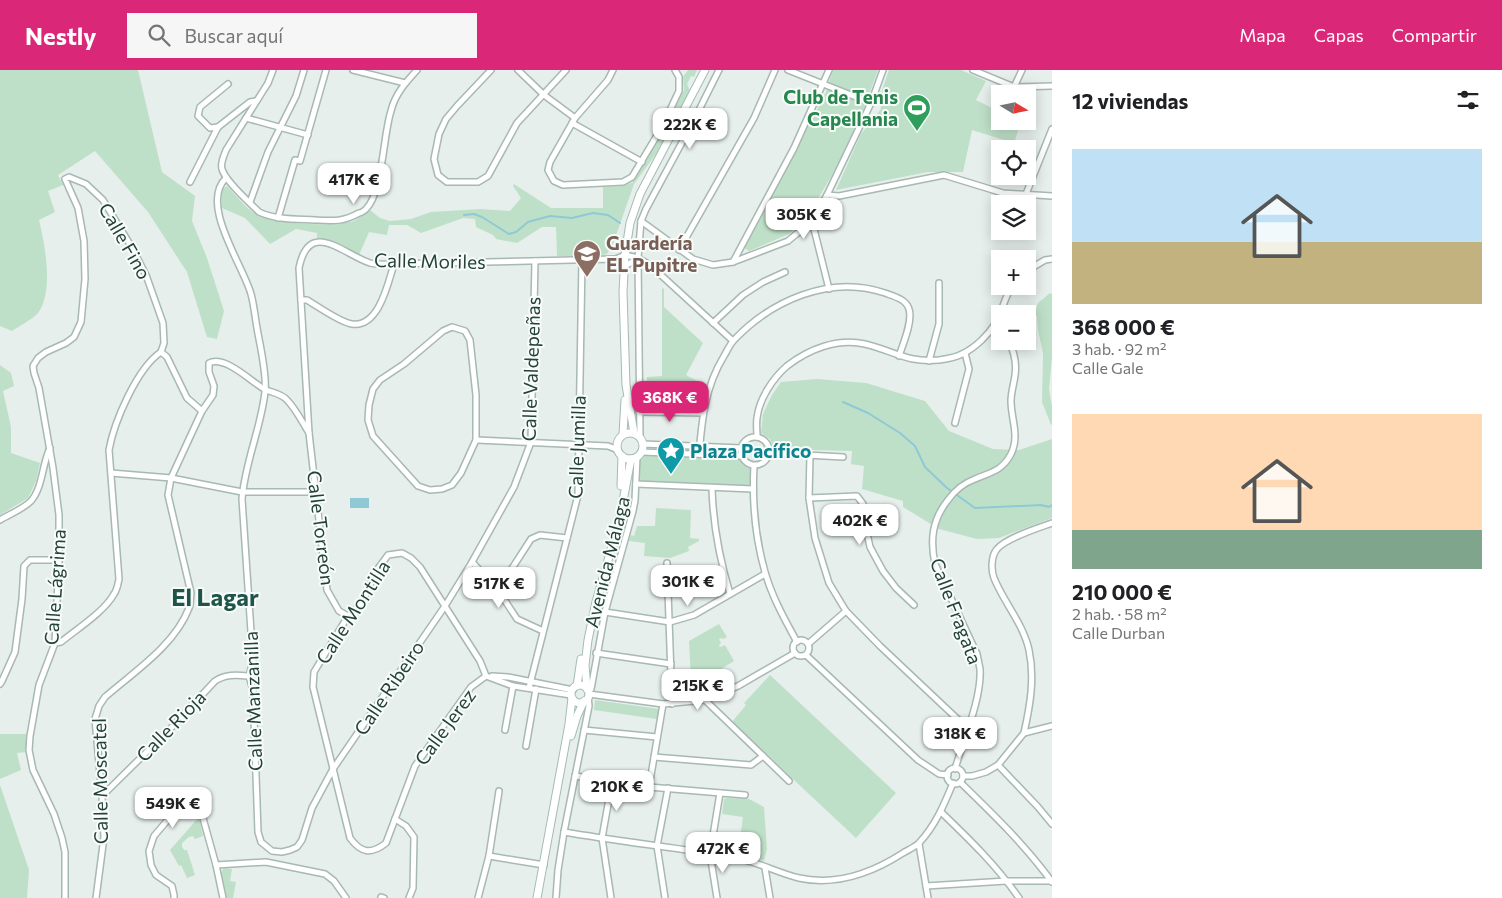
<!DOCTYPE html>
<html lang="es">
<meta charset="utf-8">
<style>
:root{--surface:#fff;--page:#f6f6f6;--text:#202124;--muted:#757577;--accent:#db2777}
body{margin:0;font-family:Commissioner,sans-serif;background:var(--page);color:var(--text);height:100vh;display:flex;flex-direction:column;font-size:19px;white-space:nowrap}
*{box-sizing:border-box;margin:0}
p{font-size:16px;color:var(--muted)}
.icon{flex:none;width:28px;height:28px;fill:none;stroke:currentColor;stroke-width:2;stroke-linecap:round;stroke-linejoin:round}
.map{position:relative;flex:1;overflow:hidden}
.panel{display:flex;flex-direction:column;background:var(--surface);width:450px}
.panel>*{flex:none}
.needle{width:32px;rotate:100deg}
.buttons{position:absolute;left:991px;top:15px;display:grid;gap:10px}
.buttons a{display:grid;place-items:center;width:45px;height:45px;border-radius:0px;background:var(--surface);box-shadow:0 2px 12px #0003;font-size:25px}
.price{position:absolute;translate:-50% -42px;padding:0 11px;border-radius:10px;background:#fff;color:#222;font-size:16px;line-height:32px;filter:drop-shadow(0 1px 2px #0008)}
.price::after{content:'';position:absolute;left:50%;top:30px;width:15px;height:11px;margin-left:-8px;background:inherit;clip-path:polygon(0 0,100% 0,50% 100%)}
.price.selected{background:var(--accent);color:#fff}
ul{padding:0;list-style:none}
li{display:grid;align-content:center;gap:10px;height:265px;padding:0 20px}
li span{display:grid;place-items:center;height:155px;border-radius:0px;color:#555}
li>.icon{margin-inline-start:auto}
span .icon{width:90px;height:90px;fill:#fffc;stroke-width:1}
li b{font-size:21px}
h2{display:flex;justify-content:space-between;align-items:center;height:60px;padding:0 20px;font-size:21px}
header{display:flex;align-items:center;gap:30px;box-sizing:border-box;height:70px;padding:0 25px;background:var(--accent);color:#fff}
header strong{font-size:24px}
nav{display:flex;gap:28px;margin-inline-start:auto;font-size:18px}
.search{width:350px;height:45px;background:var(--page);display:flex;align-items:center;gap:12px;box-sizing:border-box;padding:0 18px;border-radius:0px;color:var(--muted);font-size:19px}
main{display:flex;flex:1;min-height:0}
.map>svg:first-child{display:block}
.green{fill:#bfe0c8}
.water{fill:#8ec9d4}
.lines{fill:none;stroke-linecap:round;stroke-linejoin:round}
.stream{stroke:#8ec9d4;stroke-width:2}
.street-casing{stroke:#a8b8b2;stroke-width:8}
.secondary-casing{stroke:#a4bbb3;stroke-width:9}
.street{stroke:#fff;stroke-width:5}
.secondary{stroke:#fff;stroke-width:7}
.labels{text-anchor:middle;stroke-width:4;stroke-linejoin:round;paint-order:stroke}
.leisure-label{font-size:19px;font-weight:bold;fill:#27864d;stroke:#f7fbf9;text-anchor:end}
.street-label{font-size:19px;fill:#24423a;stroke:#f7fbf9}
.education-label{font-size:19px;font-weight:bold;fill:#785e54;stroke:#f7fbf9;text-anchor:start}
.culture-label{font-size:19px;font-weight:bold;fill:#0d838f;stroke:#f7fbf9;text-anchor:start}
.district-label{font-size:24px;font-weight:bold;fill:#1f5548;stroke:#f7fbf9}
</style>
<header>
<strong>Nestly</strong>
<div class="search"><svg class="icon" aria-label="search" viewBox="0 0 24 24"><circle cx="10" cy="10" r="6"/><path d="M15 15l6 6"/></svg>Buscar aquí</div>
<nav><a>Mapa</a><a>Capas</a><a>Compartir</a></nav>
</header>
<main>
<div class="map">
<svg width="1052" height="828" viewBox="0 0 1052 828">
<rect width="100%" height="100%" fill="#e6efeb"/>
<g class="green">
<path d="M0,0H138L162,102L195,126L192,151L207,188L224,241L217,269L207,267L187,202L148,142L95,81L58,105L63,115L48,121L55,142L39,150C45,174 54,222 38,243C33,249 19,256 12,261L0,256Z"/>
<path d="M688,0H697L694,7L691,6L687,14L690,21L656,84L634,114L613,174L607,184L599,186H557L556,157H542L517,173L496,169L493,165L476,157L475,149L463,148L421,163L407,155H389L387,165L369,162L359,185L330,171L317,170V163L296,159L270,174L245,148L222,138L221,121L227,116C237,126 247,141 261,147C278,154 336,157 354,151C359,148 365,143 370,140L380,148L390,151L411,149L431,142L480,139L510,141L521,128L513,116L514,114L551,138H603V117L622,116L634,112H632L664,61L684,20L683,7Z"/>
<polygon points="833,0 878,0 863,41 836,98 808,146 789,164 749,181 744,178 826,22"/>
<polygon points="889,0 961,0 986,11 976,30 1000,42 1000,51 1021,51 1015,70 1014,73 972,60 963,102 928,102 836,120 861,64 881,39 880,26"/>
<polygon points="662,218 664,219 664,237 703,273 686,305 706,316 705,320 661,319 661,311 647,311 647,307 662,306"/>
<polygon points="1050,223 1052,224 1052,287 1049,319 1052,337 1052,354 1051,355 1042,332 1043,283 1038,260 1037,246 1034,246 1038,233"/>
<polygon points="0,295 11,303 14,316 3,321 11,357 11,383 40,393 36,411 28,428 0,445"/>
<polygon points="817,309 866,313 925,331 949,361 993,379 1019,380 1052,369 1052,448 999,468 977,469 939,459 903,437 903,431 862,419 864,396 851,394 852,381 774,379 770,369 761,363 763,344 772,325 781,312"/>
<polygon points="643,383 740,388 745,394 752,397 751,418 637,412 638,388"/>
<polygon points="656,438 691,440 690,468 699,469 699,471 688,477 689,481 670,488 644,486 645,473 629,471 631,465 634,466 637,456 655,456"/>
<polygon points="719,554 727,567 723,569 721,568 719,569 721,573 719,575 720,577 725,575 734,591 721,599 691,609 689,571"/>
<polygon points="770,605 896,723 856,768 732,652 746,635 744,633"/>
<polygon points="595,630 659,639 657,649 594,640"/>
<polygon points="0,664 26,664 27,682 17,683 21,700 0,709"/>
<polygon points="0,715 29,800 27,828 0,828"/>
<polygon points="727,728 749,729 764,737 767,779 764,791 738,782 743,747 722,744 724,729"/>
<polygon points="199,747 203,766 195,769 193,766 189,767 182,773 182,777 184,780 187,780 195,805 187,808 181,795 179,796 170,780"/>
<polygon points="224,798 232,799 230,811 236,812 233,828 226,828 220,804"/>
</g>
<rect class="water" x="350" y="428" width="19" height="10"/>
<g class="lines">
<g class="stream">
<polyline points="464,145 474,144 482,147 509,164 516,162 528,152 550,146 572,148 593,143 608,145 620,153"/>
<polyline points="843,332 868,343 900,363 915,376 925,397 947,418 975,438 1041,435 1049,437 1052,435"/>
</g>
<defs>
<g id="street">
<path d="M273,0L268,13L226,80C224,86 220,93 222,99C225,111 250,133 259,142C276,150 297,149 315,150C333,151 343,152 359,143C361,143 365,140 366,139C383,122 383,65 391,41C395,24 406,12 417,0"/>
<polyline points="353,0 405,13"/>
<polyline points="491,0 457,36 446,49 439,64 434,89 438,105 447,112 478,112 488,106 517,53 566,0"/>
<polyline points="518,0 544,25 575,48"/>
<polyline points="613,0 608,10 575,48 550,92 548,100 554,111 563,115 623,112 632,107 662,57 679,21 679,7 675,0"/>
<polyline points="788,0 871,33"/>
<polyline points="973,0 1014,17 1052,16"/>
<polyline points="1014,17 1022,0"/>
<polyline points="246,48 308,65"/>
<polyline points="572,53 642,92"/>
<polyline points="218,57 210,58 198,46 200,37 228,14"/>
<path d="M226,108C199,134 243,195 251,224C254,235 255,247 257,258C260,276 267,303 265,322C261,358 245,392 242,429L253,591L249,606L253,620L258,762L261,772L272,781L282,782L290,780L297,777L302,770L312,738L333,699L445,536L472,492L514,417L531,372L535,191"/>
<polyline points="190,112 218,57 250,32 256,31"/>
<polyline points="1026,124 1052,59"/>
<polyline points="827,125 839,126 944,105 1003,123 1052,126"/>
<polyline points="250,132 268,82 296,26 304,0"/>
<polyline points="278,148 295,90 300,91 326,0"/>
<polyline points="641,151 693,189 713,195 733,192 788,171 812,151 827,125 871,33 883,0"/>
<polyline points="812,151 829,219"/>
<polyline points="679,180 754,48 775,0"/>
<polyline points="638,188 650,195 733,271"/>
<polyline points="616,189 625,185 638,188 624,197"/>
<polyline points="733,192 794,78 829,0"/>
<polyline points="1028,200 1045,190 1052,189"/>
<path d="M301,230H307C317,236 341,253 352,254C379,258 388,213 394,194"/>
<polyline points="713,253 743,225 763,212 785,202"/>
<polygon points="452,257 465,261 470,270 476,325 476,370 461,403 452,415 442,419 430,420 418,416 373,366 368,350 369,335 373,319 380,310 404,294 443,261"/>
<path d="M161,282L167,287L187,328L202,341L213,325L214,316L209,302V293C226,285 252,313 266,320C274,323 282,324 287,330C296,339 302,352 309,363"/>
<polyline points="929,291 939,254 939,213"/>
<polyline points="639,342 703,343"/>
<polyline points="955,353 969,299 965,283"/>
<polyline points="640,366 638,188 641,151 646,139 693,52 719,0"/>
<circle cx="755" cy="381" r="14"/>
<path d="M757,367C757,361 756,354 757,348C759,329 773,308 787,296C809,279 837,268 865,274C894,281 907,293 939,290C947,289 957,287 964,283C976,277 988,265 995,254C1002,243 1004,228 1012,216"/>
<polyline points="476,370 608,376 618,380"/>
<polyline points="643,374 741,378"/>
<polyline points="642,382 741,386"/>
<polyline points="770,383 843,387"/>
<path d="M699,384C702,349 705,317 724,286C727,281 730,274 734,270C771,231 830,204 885,223C893,226 906,229 909,239C913,251 903,274 899,286"/>
<polyline points="810,385 809,428 815,468 829,513 846,541 880,576 967,658"/>
<path d="M754,396C752,432 755,467 765,502C772,527 785,550 797,572"/>
<polyline points="111,403 171,408 242,422 316,422"/>
<polyline points="636,414 753,419"/>
<path d="M712,418C713,456 719,487 730,524"/>
<polyline points="809,428 857,426 863,434 865,454 870,477 883,501 896,518 914,535"/>
<path d="M0,450C10,444 23,439 31,431C43,417 42,394 50,378"/>
<path d="M402,483L411,488L420,497L480,591L486,606L471,617L415,696L386,773C371,785 361,783 350,768L313,617L314,602L348,546C364,536 368,517 376,502C379,496 384,491 388,485Z"/>
<polyline points="472,492 498,520 517,549 543,561"/>
<polyline points="667,493 672,634"/>
<polyline points="498,520 531,469 540,465 567,468"/>
<polyline points="605,542 670,552 694,545 765,504"/>
<path d="M348,546L339,541L327,520L309,363L299,198C309,148 343,184 370,193C377,195 386,194 394,194L616,189L624,193"/>
<circle cx="801" cy="578" r="8"/>
<path d="M55,573L61,572C77,559 105,541 114,524C117,520 118,514 119,509L109,380C114,352 137,298 161,282"/>
<polyline points="808,574 846,541"/>
<polyline points="596,583 671,594"/>
<polyline points="806,585 918,690 939,704 948,705"/>
<polyline points="486,606 513,616 571,625"/>
<polyline points="492,606 508,607 573,620"/>
<polyline points="0,614 2,611 15,582 22,529 24,496 30,490 59,490"/>
<polyline points="529,618 578,425 582,190"/>
<polyline points="588,621 591,619 605,542 633,441 635,430 637,387"/>
<polyline points="589,624 663,634 705,630 738,616 795,583"/>
<polyline points="705,630 789,711"/>
<polyline points="505,660 513,616"/>
<polyline points="584,660 657,667"/>
<path d="M1024,663C1030,636 1035,608 1029,580C1023,553 1004,533 994,508C991,500 991,486 997,479C1006,468 1038,458 1052,453"/>
<polyline points="526,676 536,619"/>
<polyline points="654,687 751,695 763,686"/>
<polyline points="998,695 1038,737 1052,754"/>
<circle cx="955" cy="706" r="8"/>
<path d="M955,699C963,671 982,628 980,599C979,594 978,589 977,584L935,494C930,470 932,450 948,430C955,420 964,413 975,409C991,402 1002,401 1011,384C1020,366 1011,349 1011,331C1011,322 1014,314 1015,305C1017,293 1014,282 1009,271"/>
<polyline points="575,706 649,717 745,725"/>
<polyline points="963,706 972,706 986,702 998,695 1024,663 1052,656"/>
<path d="M960,712C993,744 1025,775 1052,812"/>
<polyline points="649,717 663,634"/>
<path d="M102,726L173,656L215,611C226,604 236,605 249,606"/>
<path d="M941,742C969,769 997,796 1019,828"/>
<polyline points="395,749 406,756 414,767 413,818 409,828"/>
<path d="M564,762C622,772 680,778 737,788C758,792 778,803 799,808C836,816 872,803 903,783C908,780 915,777 919,773C935,756 944,735 953,713"/>
<polyline points="919,774 928,828"/>
<polyline points="489,786 544,795"/>
<polyline points="216,795 266,792 325,804 334,811 346,828"/>
<polyline points="765,798 770,828"/>
<polyline points="926,816 1006,811 1052,811"/>
<polyline points="381,827 384,828"/>
<polyline points="65,828 65,782 62,768 54,744 33,700 29,680 30,666 39,615 55,573 59,490 59,445 53,398 39,318 34,303 33,296 38,288 46,282 66,273 74,267 81,252 85,209 84,171 78,138 65,109 69,107 86,114 103,130 131,176 146,205 163,253 164,273 161,282"/>
<path d="M96,828L104,767L102,726L95,649L99,636L105,627C134,602 175,575 189,538C191,534 190,528 191,523L168,425L171,408L202,341"/>
<polyline points="174,828 174,825 172,816 156,805 151,795 149,781 154,766 190,724 196,723 216,795 223,828"/>
<polyline points="478,828 489,786 499,721"/>
<polyline points="556,828 558,800 564,762 589,636 588,627"/>
<polyline points="611,828 602,768 612,712"/>
<polyline points="665,828 657,776 668,718"/>
<polyline points="717,828 710,784 720,723"/>
</g>
<g id="secondary">
<circle cx="630" cy="376" r="13"/>
<polyline points="634,363 626,315 623,222 625,185 630,153 640,124 705,0"/>
<polyline points="623,364 625,330"/>
<polyline points="621,416 622,386"/>
<circle cx="580" cy="624" r="9"/>
<polyline points="577,616 581,589"/>
<polyline points="587,619 585,595 588,570 596,532 619,452 631,389"/>
<polyline points="571,666 577,646 584,631"/>
<polyline points="537,828 569,654 572,628"/>
</g>
</defs>
<use href="#street" class="street-casing"/>
<use href="#secondary" class="secondary-casing"/>
<use href="#street" class="street"/>
<use href="#secondary" class="secondary"/>
</g>
<defs>
<symbol id="stadium-pin" viewBox="-11 -11 22 30"><path d="M0 17L-7.5 6A9.5 9.5 0 1 1 7.5 6Z" fill="#2e9e5b" stroke="#f7fbf9"/><path d="M0-5a6.5 5 0 1 0 0 10a6.5 5 0 1 0 0-10ZM-3.5-1.8h7v3.6h-7Z" fill="#fff"/></symbol>
<symbol id="school-pin" viewBox="-11 -11 22 30"><path d="M0 17L-7.5 6A9.5 9.5 0 1 1 7.5 6Z" fill="#8d6e63" stroke="#f7fbf9"/><path d="M0-5L7-2L0 1L-7-2ZM-4 1L0 2.5L4 1V4Q0 6-4 4Z" fill="#fff"/></symbol>
<symbol id="sight-pin" viewBox="-11 -11 22 30"><path d="M0 17L-7.5 6A9.5 9.5 0 1 1 7.5 6Z" fill="#0f9aa8" stroke="#f7fbf9"/><path d="M0-6L1.8-2.2L6-1.7L2.9 1.2L3.7 5.4L0 3.3L-3.7 5.4L-2.9 1.2L-6-1.7L-1.8-2.2Z" fill="#fff"/></symbol>
</defs>
<g fill-rule="evenodd">
<use href="#stadium-pin" x="901" y="22" width="32" height="43"/>
<use href="#school-pin" x="571" y="168" width="32" height="43"/>
<use href="#sight-pin" x="655" y="365" width="32" height="43"/>
</g>
<g class="labels">
<g class="leisure-label">
<text x="898" y="34">Club de Tenis<tspan x="898" dy="22">Capellania</tspan></text>
</g>
<g class="street-label">
<text transform="translate(125 171) rotate(60)" y="7">Calle Fino</text>
<text transform="translate(430 191) rotate(1)" y="7">Calle Moriles</text>
<text transform="translate(531 299) rotate(-88)" y="7">Calle Valdepeñas</text>
<text transform="translate(577 377) rotate(-88)" y="7">Calle Jumilla</text>
<text transform="translate(321 458) rotate(83)" y="7">Calle Torreón</text>
<text transform="translate(607 492) rotate(-76)" y="7">Avenida Málaga</text>
<text transform="translate(55 517) rotate(-86)" y="7">Calle Lágrima</text>
<text transform="translate(956 541) rotate(69)" y="7">Calle Fragata</text>
<text transform="translate(353 542) rotate(-57)" y="7">Calle Montilla</text>
<text transform="translate(389 618) rotate(-56)" y="7">Calle Ribeiro</text>
<text transform="translate(253 631) rotate(-92)" y="7">Calle Manzanilla</text>
<text transform="translate(171 656) rotate(-46)" y="7">Calle Rioja</text>
<text transform="translate(445 657) rotate(-54)" y="7">Calle Jerez</text>
<text transform="translate(100 711) rotate(-91)" y="7">Calle Moscatel</text>
</g>
<g class="education-label">
<text x="606" y="180">Guardería<tspan x="606" dy="22">EL Pupitre</tspan></text>
</g>
<g class="culture-label">
<text x="690" y="388">Plaza Pacífico</text>
</g>
<g class="district-label">
<text x="215" y="536">El Lagar</text>
</g>
</g>
</svg>
<div class="buttons">
<a><svg class="needle" viewBox="-14 -14 28 28"><path d="M0-13l5 13h-10z" fill="#e53935"/><path d="M0 13l5-13h-10z" fill="#757577"/></svg></a>
<a><svg class="icon" aria-label="locate" viewBox="0 0 24 24"><circle cx="12" cy="12" r="6"/><path d="M12 2v4M12 18v4M2 12h4M18 12h4"/></svg></a>
<a><svg class="icon" aria-label="layers" viewBox="0 0 24 24"><path d="M12 4l9 5-9 5-9-5zM3 14l9 5 9-5"/></svg></a>
<a>+</a>
<a>−</a>
</div>
<b class="price" style="left:690px;top:80px">222K €</b>
<b class="price" style="left:354px;top:135px">417K €</b>
<b class="price" style="left:804px;top:170px">305K €</b>
<b class="price selected" style="left:670px;top:353px">368K €</b>
<b class="price" style="left:860px;top:476px">402K €</b>
<b class="price" style="left:688px;top:537px">301K €</b>
<b class="price" style="left:499px;top:539px">517K €</b>
<b class="price" style="left:698px;top:641px">215K €</b>
<b class="price" style="left:960px;top:689px">318K €</b>
<b class="price" style="left:617px;top:742px">210K €</b>
<b class="price" style="left:173px;top:759px">549K €</b>
<b class="price" style="left:723px;top:804px">472K €</b>
</div>
<section class="panel">
<h2>12 viviendas<svg class="icon" aria-label="filters" viewBox="0 0 24 24"><path d="M4 7h16M4 17h16"/><circle cx="9" cy="7" r="2"/><circle cx="15" cy="17" r="2"/></svg></h2>
<ul>
<li><span style="background:linear-gradient(#bfe0f5 60%,#c2b280 0)"><svg class="icon" aria-label="home" viewBox="0 0 24 24"><path d="M3 11l9-7 9 7M6 9v11h12V9"/></svg></span><div><b>368 000 €</b><p>3 hab. · 92 m²</p><p>Calle Gale</p></div></li>
<li><span style="background:linear-gradient(#ffd9b3 75%,#7fa58c 0)"><svg class="icon" aria-label="home" viewBox="0 0 24 24"><path d="M3 11l9-7 9 7M6 9v11h12V9"/></svg></span><div><b>210 000 €</b><p>2 hab. · 58 m²</p><p>Calle Durban</p></div></li>
</ul>
</section>
</main>
